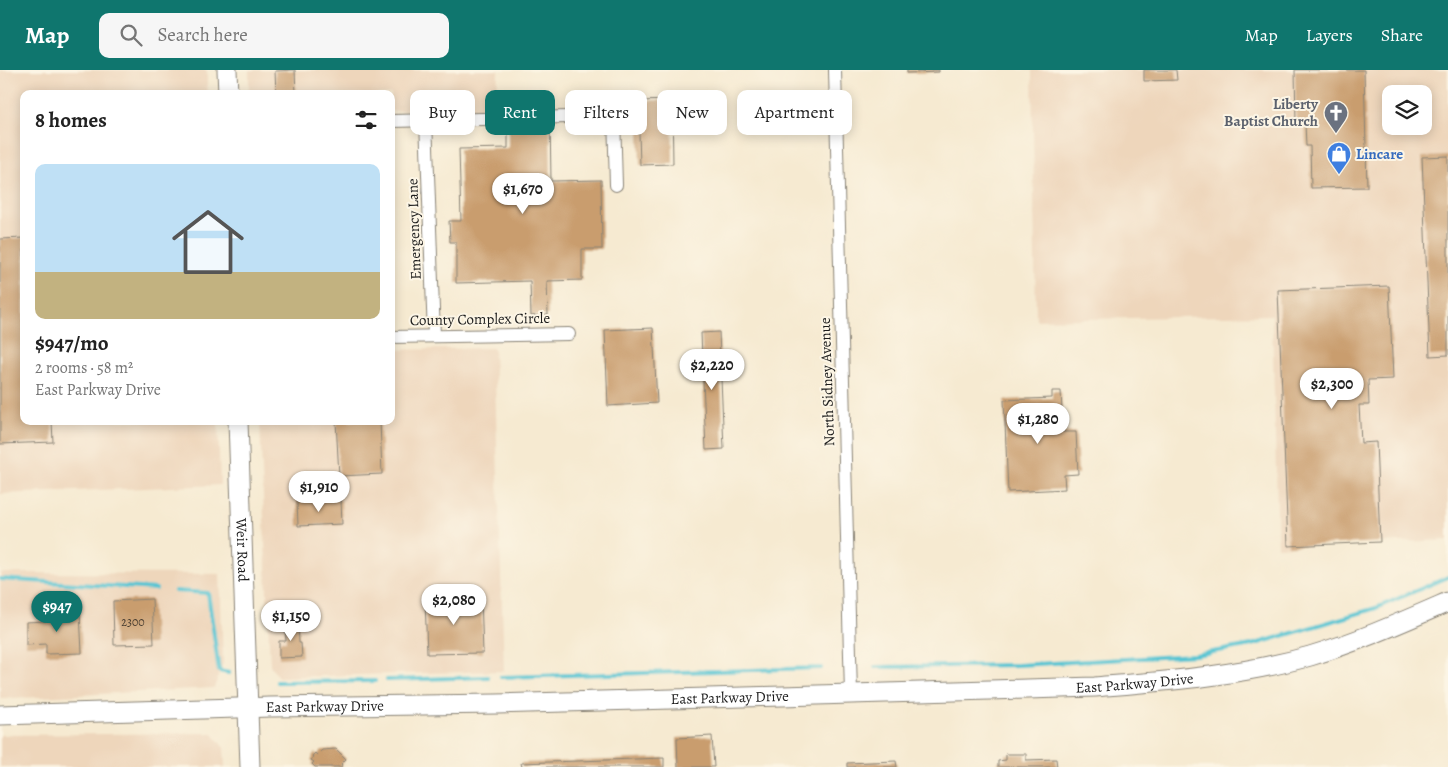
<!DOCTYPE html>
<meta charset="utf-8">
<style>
:root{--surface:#fff;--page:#f6f6f6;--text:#222;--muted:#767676;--line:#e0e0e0;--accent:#0f766e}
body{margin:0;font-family:Alegreya,serif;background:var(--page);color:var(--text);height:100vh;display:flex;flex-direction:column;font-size:19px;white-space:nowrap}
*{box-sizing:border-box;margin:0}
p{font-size:16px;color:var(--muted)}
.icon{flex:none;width:28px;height:28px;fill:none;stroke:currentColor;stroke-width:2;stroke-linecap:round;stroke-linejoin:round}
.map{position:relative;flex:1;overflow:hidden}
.sheet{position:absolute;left:20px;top:20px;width:375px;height:335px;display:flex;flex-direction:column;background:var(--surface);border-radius:10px;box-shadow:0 2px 12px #0003}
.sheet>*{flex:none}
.banner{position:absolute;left:410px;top:20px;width:475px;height:45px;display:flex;gap:10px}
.controls{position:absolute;left:1382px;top:15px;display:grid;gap:10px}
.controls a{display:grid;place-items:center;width:50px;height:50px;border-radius:10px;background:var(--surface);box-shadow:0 2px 12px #0003;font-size:25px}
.price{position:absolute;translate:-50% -42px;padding:0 11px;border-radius:18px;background:#fff;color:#222;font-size:16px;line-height:32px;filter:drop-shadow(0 1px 2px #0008)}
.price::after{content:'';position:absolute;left:50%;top:30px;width:15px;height:11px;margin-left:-8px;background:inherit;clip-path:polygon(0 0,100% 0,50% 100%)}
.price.on{background:var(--accent);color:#fff}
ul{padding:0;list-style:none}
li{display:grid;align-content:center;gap:10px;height:265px;padding:0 15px}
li+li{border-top:1px solid var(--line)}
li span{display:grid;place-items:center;height:155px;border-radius:10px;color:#555}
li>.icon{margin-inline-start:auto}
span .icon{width:90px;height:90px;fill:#fffc;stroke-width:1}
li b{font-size:21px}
h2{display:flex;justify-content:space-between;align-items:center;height:60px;padding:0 15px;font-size:21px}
.chip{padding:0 18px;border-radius:10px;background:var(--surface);box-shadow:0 2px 12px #0003;font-size:18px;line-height:45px}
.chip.on{background:var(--accent);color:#fff}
header{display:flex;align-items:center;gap:30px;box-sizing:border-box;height:70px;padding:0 25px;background:var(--accent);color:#fff}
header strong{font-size:24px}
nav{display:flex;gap:28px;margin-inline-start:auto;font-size:18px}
.search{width:350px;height:45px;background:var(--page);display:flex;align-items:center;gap:12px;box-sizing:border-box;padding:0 18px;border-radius:10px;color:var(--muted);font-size:19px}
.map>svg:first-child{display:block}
.built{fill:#eed6bb;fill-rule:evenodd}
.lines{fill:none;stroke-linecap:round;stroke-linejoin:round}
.stream{stroke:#59c5d3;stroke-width:4}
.building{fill:#c99d6e}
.street-casing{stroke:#898376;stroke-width:14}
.secondary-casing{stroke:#898376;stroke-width:21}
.street{stroke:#fff;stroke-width:12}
.secondary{stroke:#fff;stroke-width:19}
.labels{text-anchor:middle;stroke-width:4;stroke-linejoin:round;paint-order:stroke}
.number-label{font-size:12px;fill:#473c30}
.worship-label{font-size:15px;font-weight:bold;fill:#5b616d;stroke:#fcf5e5;text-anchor:end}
.shop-label{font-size:15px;font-weight:bold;fill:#366cbe;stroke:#fcf5e5;text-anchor:start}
.street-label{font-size:15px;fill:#1c1c1c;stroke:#fcf5e5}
</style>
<header>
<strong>Map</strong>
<div class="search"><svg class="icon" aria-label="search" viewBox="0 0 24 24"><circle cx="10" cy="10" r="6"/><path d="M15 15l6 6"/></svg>Search here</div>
<nav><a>Map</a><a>Layers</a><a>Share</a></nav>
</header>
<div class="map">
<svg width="1448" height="697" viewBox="0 0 1448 697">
<rect width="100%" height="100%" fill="#fcf5e5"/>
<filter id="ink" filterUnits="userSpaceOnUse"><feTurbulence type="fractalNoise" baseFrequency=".02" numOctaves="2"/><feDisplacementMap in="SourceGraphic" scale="10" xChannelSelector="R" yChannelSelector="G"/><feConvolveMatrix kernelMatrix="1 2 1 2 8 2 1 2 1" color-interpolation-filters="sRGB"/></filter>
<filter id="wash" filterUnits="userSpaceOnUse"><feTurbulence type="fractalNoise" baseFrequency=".0096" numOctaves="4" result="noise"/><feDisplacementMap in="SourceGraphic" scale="20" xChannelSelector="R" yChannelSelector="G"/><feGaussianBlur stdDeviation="1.12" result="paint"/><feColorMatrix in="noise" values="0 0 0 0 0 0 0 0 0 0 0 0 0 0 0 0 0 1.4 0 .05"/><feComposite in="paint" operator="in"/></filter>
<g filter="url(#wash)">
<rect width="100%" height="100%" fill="#f6ead1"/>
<g class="built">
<polygon points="0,0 207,0 207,24 24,24 24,351 218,351 220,415 0,424"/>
<polygon points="249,0 498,0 497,39 391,41 391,24 249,24"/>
<path d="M1032,0H1448V470L1278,477L1272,245L1036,250ZM1391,24H1424V56H1391Z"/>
<polygon points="494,278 504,601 278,607 270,595 260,351 391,351 391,280"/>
<polygon points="0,503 220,504 223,593 214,618 0,629"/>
<polygon points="212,663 224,678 225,697 0,697 0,665"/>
</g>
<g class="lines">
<g class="stream">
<polyline points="0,509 156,519"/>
<polyline points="175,521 208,523 219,601 229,603"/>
<polyline points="875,597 1018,595 1195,585 1252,575 1376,538 1448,507"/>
<polyline points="501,607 821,598"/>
<polyline points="387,610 488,607"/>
<polyline points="277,612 375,611"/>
</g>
</g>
<g id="blocks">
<g class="building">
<polygon points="295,0 296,24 276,24 275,1"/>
<polygon points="907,0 939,0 939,2 907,3"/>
<polygon points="1144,0 1176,0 1177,10 1144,11"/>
<polygon points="1295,0 1364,0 1367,117 1311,118 1310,76 1306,76 1305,53 1296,54"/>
<polygon points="672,30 673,94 640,95 638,31"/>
<polygon points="550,48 551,111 601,110 602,179 582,179 582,210 547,211 548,245 531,246 530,211 456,213 456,172 450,172 449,151 461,151 459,79 508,78 508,49"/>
<polygon points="1448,86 1448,285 1430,286 1422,87"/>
<polygon points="24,168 24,351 52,351 53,372 0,374 0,169"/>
<polygon points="1389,216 1393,309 1368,310 1369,335 1359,335 1361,373 1376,372 1380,472 1288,476 1278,220"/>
<polygon points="653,258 657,333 608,336 605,260"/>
<polygon points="719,262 724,379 706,380 701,263"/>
<polygon points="1052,321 1061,321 1063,362 1076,362 1078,404 1064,405 1065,419 1008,422 1004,330 1052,328"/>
<polygon points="336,351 380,351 382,404 339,406"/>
<polygon points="297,430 341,430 342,454 298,456"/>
<polygon points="481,527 483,583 427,584 425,529"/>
<polygon points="152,529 154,574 114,575 113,531"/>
<polygon points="80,542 82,583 46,584 46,574 26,575 26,552 46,551 45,543"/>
<polygon points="285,551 298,551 299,573 301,573 302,587 279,588 279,571 286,571"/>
<polygon points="712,666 714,697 678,697 677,668"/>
<polygon points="336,679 346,689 341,694 342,695 341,697 315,697 312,694 314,692 311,690 313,687 312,686 315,683 317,685 322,680"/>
<polygon points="1006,684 1026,684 1026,690 1056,689 1057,697 998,697 998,691 1006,690"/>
<polygon points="664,688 664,697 522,697 521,693"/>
<polygon points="896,691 897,697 847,697 847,693"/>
</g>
</g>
</g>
<g filter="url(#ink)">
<use href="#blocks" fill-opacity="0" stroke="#898376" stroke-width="1"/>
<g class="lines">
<defs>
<g id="street">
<polyline points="835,0 851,624"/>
<polyline points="426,50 434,266"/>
<polyline points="391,51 614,46 616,115"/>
<polyline points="391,267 569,264"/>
</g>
<g id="secondary">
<polyline points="227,0 228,24"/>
<path id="s1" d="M238,351L250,697"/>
<path id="s2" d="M0,645L270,637L497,634L1095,617C1167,611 1240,606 1310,586C1357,572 1402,552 1448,532"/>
</g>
</defs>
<use href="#street" class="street-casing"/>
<use href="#secondary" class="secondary-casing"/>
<use href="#street" class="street"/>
<use href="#secondary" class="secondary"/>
</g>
</g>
<defs>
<symbol id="church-pin" viewBox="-11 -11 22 30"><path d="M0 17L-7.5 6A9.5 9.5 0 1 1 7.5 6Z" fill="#6b7280" stroke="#fcf5e5"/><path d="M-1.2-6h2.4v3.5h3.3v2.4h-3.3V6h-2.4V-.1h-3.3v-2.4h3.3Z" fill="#fff"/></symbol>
<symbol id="shop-pin" viewBox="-11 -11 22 30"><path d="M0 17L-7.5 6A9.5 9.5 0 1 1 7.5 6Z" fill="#3f7fe0" stroke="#fcf5e5"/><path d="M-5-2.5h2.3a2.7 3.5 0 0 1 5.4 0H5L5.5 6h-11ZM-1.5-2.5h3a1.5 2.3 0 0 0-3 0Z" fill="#fff"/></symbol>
</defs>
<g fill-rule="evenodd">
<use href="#church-pin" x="1322" y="29" width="28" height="38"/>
<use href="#shop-pin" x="1325" y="70" width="28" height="38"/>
</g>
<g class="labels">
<g class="number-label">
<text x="133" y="556">2300</text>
</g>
<g class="worship-label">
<text x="1318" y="39">Liberty<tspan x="1318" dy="17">Baptist Church</tspan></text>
</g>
<g class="shop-label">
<text x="1356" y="89">Lincare</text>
</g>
<g class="street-label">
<text transform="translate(414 159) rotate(-92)" y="5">Emergency Lane</text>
<text transform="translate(480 249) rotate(-1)" y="5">County Complex Circle</text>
<text transform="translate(827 312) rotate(-92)" y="5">North Sidney Avenue</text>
<text dy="5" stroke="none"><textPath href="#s1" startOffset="129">Weir Road</textPath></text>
<text dy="5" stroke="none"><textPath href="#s2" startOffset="1135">East Parkway Drive</textPath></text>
<text dy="5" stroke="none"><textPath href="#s2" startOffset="730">East Parkway Drive</textPath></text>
<text dy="5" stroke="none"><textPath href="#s2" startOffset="325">East Parkway Drive</textPath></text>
</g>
</g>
</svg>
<div class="controls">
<a><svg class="icon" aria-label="layers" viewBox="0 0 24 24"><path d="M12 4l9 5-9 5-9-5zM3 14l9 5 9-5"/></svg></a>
</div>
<b class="price" style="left:523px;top:145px">$1,670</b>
<b class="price" style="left:712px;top:321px">$2,220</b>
<b class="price" style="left:1332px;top:340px">$2,300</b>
<b class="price" style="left:1038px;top:375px">$1,280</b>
<b class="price" style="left:319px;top:443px">$1,910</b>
<b class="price" style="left:454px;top:556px">$2,080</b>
<b class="price on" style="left:57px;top:563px">$947</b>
<b class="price" style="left:291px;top:572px">$1,150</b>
<div class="banner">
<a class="chip">Buy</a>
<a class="chip on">Rent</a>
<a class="chip">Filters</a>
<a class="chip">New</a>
<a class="chip">Apartment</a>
</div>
<section class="sheet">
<h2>8 homes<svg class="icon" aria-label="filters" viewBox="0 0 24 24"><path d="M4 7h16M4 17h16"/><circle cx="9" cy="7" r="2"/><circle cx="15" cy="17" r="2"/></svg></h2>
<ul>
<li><span style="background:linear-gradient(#bfe0f5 70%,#c2b280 0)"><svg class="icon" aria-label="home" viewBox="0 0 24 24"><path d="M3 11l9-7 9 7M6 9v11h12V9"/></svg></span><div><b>$947/mo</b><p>2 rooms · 58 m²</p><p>East Parkway Drive</p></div></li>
</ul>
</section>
</div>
